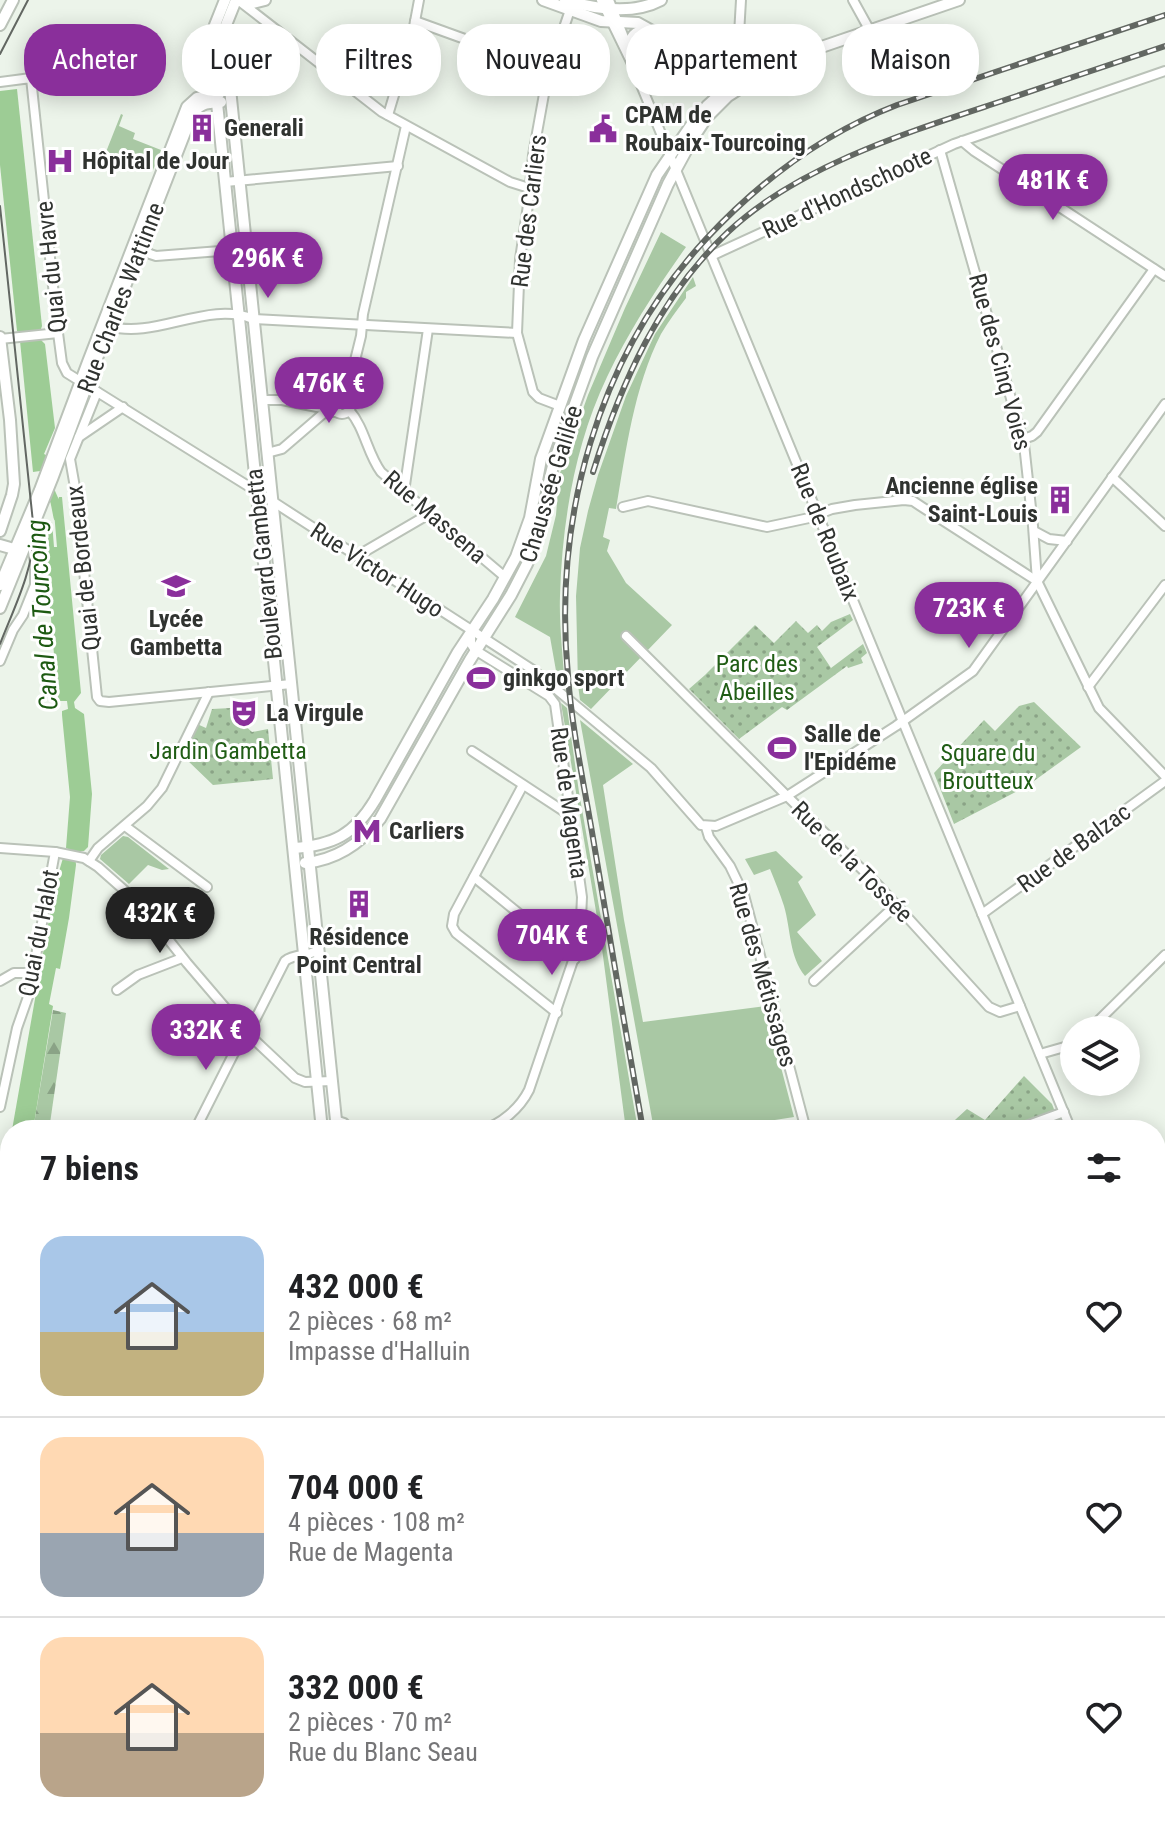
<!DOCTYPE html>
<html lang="fr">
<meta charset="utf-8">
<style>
:root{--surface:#fff;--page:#f2f2f2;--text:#202124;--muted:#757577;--line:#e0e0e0;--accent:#8a2f9b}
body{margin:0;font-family:"Roboto Condensed",sans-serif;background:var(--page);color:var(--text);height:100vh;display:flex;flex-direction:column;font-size:30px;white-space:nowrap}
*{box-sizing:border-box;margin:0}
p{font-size:26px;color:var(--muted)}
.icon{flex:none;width:44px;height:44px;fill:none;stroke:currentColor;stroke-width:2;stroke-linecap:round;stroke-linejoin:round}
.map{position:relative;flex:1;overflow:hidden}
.details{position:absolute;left:0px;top:1120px;width:1166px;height:712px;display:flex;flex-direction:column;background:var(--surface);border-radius:32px 32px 0 0;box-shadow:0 4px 20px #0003}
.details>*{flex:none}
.guide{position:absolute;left:24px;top:24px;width:1118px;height:72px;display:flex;gap:16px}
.tools{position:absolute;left:1060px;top:1016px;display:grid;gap:16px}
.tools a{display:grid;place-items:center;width:80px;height:80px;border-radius:50%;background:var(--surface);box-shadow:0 4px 20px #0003;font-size:40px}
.price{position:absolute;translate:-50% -68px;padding:0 18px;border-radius:28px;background:var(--accent);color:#fff;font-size:26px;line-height:52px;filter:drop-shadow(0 2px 4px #0008)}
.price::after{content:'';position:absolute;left:50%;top:48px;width:24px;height:18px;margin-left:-12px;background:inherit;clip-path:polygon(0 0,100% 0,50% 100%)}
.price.selected{background:#222;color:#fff}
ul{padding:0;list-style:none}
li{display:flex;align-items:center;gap:24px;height:200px;padding:0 40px}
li+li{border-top:2px solid var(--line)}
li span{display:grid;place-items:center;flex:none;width:224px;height:160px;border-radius:24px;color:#555}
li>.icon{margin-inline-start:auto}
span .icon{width:96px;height:96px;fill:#fffc;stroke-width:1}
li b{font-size:34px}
h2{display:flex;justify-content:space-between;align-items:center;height:96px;padding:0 40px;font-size:34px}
.tag{padding:0 28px;border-radius:32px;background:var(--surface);box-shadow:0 4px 20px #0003;font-size:28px;line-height:72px}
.tag.selected{background:var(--accent);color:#fff}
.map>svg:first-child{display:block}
.green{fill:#a9c8a4}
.forest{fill:url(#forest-firs)}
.park{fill:url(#park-dots)}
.water{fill:#9dcc95}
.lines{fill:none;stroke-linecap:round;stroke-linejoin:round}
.canal{stroke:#9dcc95;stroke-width:9}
.minor-casing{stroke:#bac2b8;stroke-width:12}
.major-casing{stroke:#bac2b8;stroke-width:14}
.highway-casing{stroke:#bac2b8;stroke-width:16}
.minor{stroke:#fff;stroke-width:8}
.major{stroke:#fff;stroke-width:10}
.highway{stroke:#fff;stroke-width:12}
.tram{stroke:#626762;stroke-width:2}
.rail-casing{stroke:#626762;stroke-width:6}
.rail{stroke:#fff;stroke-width:3;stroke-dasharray:9;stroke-linecap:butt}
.labels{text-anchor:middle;stroke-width:6;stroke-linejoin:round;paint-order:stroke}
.poi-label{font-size:24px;font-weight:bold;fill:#303330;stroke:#fff;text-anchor:start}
.street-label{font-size:24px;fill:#303330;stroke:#fff}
.park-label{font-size:24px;fill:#205d15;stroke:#fff}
.water-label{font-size:26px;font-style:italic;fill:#1d5a12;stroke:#fff}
</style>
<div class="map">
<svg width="1165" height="1832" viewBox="0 0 1165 1832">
<defs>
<pattern id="forest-firs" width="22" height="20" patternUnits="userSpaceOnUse" patternTransform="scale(2)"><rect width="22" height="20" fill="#a9c8a4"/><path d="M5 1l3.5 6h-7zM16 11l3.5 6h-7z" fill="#8aa386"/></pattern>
<pattern id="park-dots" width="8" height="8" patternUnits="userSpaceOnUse" patternTransform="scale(2)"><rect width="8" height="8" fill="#a9c8a4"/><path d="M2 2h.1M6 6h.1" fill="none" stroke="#8aa386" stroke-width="1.8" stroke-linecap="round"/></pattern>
</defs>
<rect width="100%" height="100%" fill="#ecf4ea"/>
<g class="green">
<polygon points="121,114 123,115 119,126 135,133 133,139 161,150 153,170 106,152"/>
<path d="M661,232L686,247C656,289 629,331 607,377C575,444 562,522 560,596C559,625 563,657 565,687L558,682L550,637L515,617L546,556L556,515L559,476L588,395L625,308Z"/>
<path d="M693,277L696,286L686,292V298C677,310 668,322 661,334C634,387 626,450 616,509L609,508L603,537L610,540L607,551L626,583L672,625L591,709L580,700L578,685L576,596L580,548L588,511L598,475L626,396L655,334Z"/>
<polygon points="561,703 567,708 579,792 638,1130 626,1130 601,941"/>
<polygon points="580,720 633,764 603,785 624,920 643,1022 765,1006 794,1117 731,1127 731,1130 654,1130"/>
<polygon points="123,836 128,837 169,869 162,870 148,865 129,884 100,859 101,855"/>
<path d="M776,851L803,877L798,882L816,915L797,932L822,961L805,976C789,956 791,930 784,906C780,894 775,881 770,869L754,875L745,859Z"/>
<polygon points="1164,1675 1165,1776 1156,1780 1156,1678"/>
</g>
<polygon class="forest" points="53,1010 66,1013 49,1130 33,1130"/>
<g class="park">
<polygon points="850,614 853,620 817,647 831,668 863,644 867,653 861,658 863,663 848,668 847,666 787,710 782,707 739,739 689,689 705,675 755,625 774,643 796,621 808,633 817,625 822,631 831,622"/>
<polygon points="1034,702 1081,747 1027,786 954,824 934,773 984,720 995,731 1019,706"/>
<polygon points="231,708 232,714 252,732 268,729 273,779 213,785 186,759 197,724 206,728 212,709"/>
<polygon points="1024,1076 1052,1104 1062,1130 944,1130 967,1109 985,1120"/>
</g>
<g class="water">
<polygon points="17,89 42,326 40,332 21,333 17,331 0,165 0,91"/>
<polygon points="39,338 45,344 55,428 44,454 48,456 41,474 40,471 33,472 20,341"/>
<polygon points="59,497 62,497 81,693 74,702 75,708 84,714 92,794 88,847 84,851 75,852 76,865 69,918 60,969 56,968 49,1004 53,1006 33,1130 12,1130 55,885 63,858 67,858 70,850 66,848 70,797 62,715 62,711 68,709 67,701 58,701 44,537 50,522 52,522 54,547 57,547 54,512"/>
<polygon points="10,1140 10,1344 0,1281 0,1198"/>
</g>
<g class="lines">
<polyline class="canal" points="48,486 55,502 58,517"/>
<defs>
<g id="minor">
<polyline points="238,0 382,112 510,182 529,188"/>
<polyline points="601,0 634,68 1071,1130"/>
<polyline points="609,0 625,40"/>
<polyline points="853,0 869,29"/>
<polyline points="415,21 487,47"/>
<polyline points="738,52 741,0"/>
<polyline points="0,82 31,78 58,333 62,363 67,373 272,501 533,670 651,768 701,825 716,826 787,796 878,885 989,1007 1000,1012 1020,1006"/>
<polyline points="388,115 413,32 419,0"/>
<polyline points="962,141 974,151 1165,276"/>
<polyline points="940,150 1024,444 1033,526 1037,581 1099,708 1165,776"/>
<polyline points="225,182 398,166"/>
<polyline points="139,245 150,254 156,256 246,249"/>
<polyline points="711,256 954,144 1165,71"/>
<path d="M109,326C155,340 208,300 253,319L517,333"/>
<polyline points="0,339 58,333"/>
<polyline points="97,392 70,459 76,493 97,697 100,701 109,702 291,684"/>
<circle cx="342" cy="405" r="9"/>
<polyline points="346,397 361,336 363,314 406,126"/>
<polyline points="262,400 282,400 322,408 328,407 334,402"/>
<polyline points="560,406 539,398 533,392 517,333 520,259 528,205 533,155 544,94 555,54 571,7"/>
<path d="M349,410C365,428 367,453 381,472L505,577"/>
<polyline points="79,437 123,407"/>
<polyline points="1023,439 1032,436 1037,432 1154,269"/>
<polyline points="267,453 282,449 325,412 338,412"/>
<polyline points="1112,477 1165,526"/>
<polyline points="402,491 405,485 428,329"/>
<polyline points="623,507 648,501 767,527 809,518 832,509 855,505 904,500 913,501 922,507 1037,581"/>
<polyline points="1034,531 1049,539 1067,541"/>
<polyline points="357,556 429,514"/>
<path d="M471,631V644L475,650L549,696L555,704L582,897L580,940L529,1090C520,1108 501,1125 481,1130"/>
<polyline points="626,636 787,796 896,726 973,671 1165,404"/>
<polyline points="0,661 13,630 23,615 35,585 35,562 30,536"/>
<polyline points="1088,687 1165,585"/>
<polyline points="472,751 571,816"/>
<polyline points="523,785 454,914 452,926 456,933 557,1013"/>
<polyline points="125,826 207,887"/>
<polyline points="706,827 709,837 730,866 744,895 806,1130"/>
<polyline points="0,848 55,852 84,858 98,867 141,905 187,963 246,1032 295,1078 305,1082 332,1081"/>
<polyline points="89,861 98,848 147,806 162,788 209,692"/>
<polyline points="474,877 575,959"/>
<polyline points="982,914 1165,781"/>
<polyline points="0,981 14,973 33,973"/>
<polyline points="814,981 896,905"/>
<polyline points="117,990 138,975 182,958"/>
<polyline points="1089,1030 1165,955"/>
<polyline points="1040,1054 1068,1046 1074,1042"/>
<polyline points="0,1107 17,1028 29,994 55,852"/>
<polyline points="335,1120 344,1123 351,1130"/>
<path d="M195,1130L238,1045L255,1020L285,961C295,953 308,957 318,950"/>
<polyline points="1015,1130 1064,1112"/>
<polyline points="1156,1189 1165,1180"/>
<polyline points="1156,1210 1165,1222"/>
<polyline points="1156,1325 1165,1347"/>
<polyline points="1156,1393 1165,1379"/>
<polyline points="0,1430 10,1437"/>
<polyline points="1156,1437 1165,1442"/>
<polyline points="0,1573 10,1550"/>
<polyline points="1156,1805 1165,1801"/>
<polyline points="1067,1822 1076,1832"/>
<polyline points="0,1828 4,1832"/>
<polyline points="21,1832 21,1822"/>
<polyline points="123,1832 124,1822"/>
<polyline points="337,1832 346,1827 351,1828 395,1823"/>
<polyline points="716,1832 742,1822"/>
<polyline points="900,1832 907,1822"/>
<polyline points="1090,1832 1115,1822"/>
</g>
<g id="major">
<polyline points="225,0 213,30 212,54 322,1130"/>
<polyline points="236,0 226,25 225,40 337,1130"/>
<polyline points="239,0 253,3 265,0"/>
<polyline points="543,0 601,21 638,23 656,33 752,55 762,60 769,70"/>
<path d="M565,0C595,9 633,15 661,0"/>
<polyline points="0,25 13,0"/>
<path d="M628,50C630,37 635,29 649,31"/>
<polyline points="0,337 10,420 14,484 12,495 0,531"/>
<polyline points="0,545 14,549"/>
<polyline points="0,585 40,490 88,362 187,107 197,98 219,94"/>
<path d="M0,608L52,479L92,371L191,117C198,103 207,103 221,102"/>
<path d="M294,848C333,845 354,835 375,800L458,652L493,599L516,557L530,518L541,459L584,340L657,175L694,121L707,106L728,87L763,67L959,0"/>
<path d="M305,863C336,860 361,843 380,819L470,660L511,595L527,564L543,521L548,486L554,462L592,357L668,184L693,138L707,117L728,96L756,78"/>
<polyline points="1156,1617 1165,1613"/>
<polyline points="1156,1631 1165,1627"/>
<polyline points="395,1822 396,1832"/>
<polyline points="413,1822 418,1832"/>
<polyline points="632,1832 652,1825"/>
</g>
<g id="highway">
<polyline points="647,1832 672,1822"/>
<polyline points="670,1832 696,1822"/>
</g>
</defs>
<use href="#minor" class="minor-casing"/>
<use href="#major" class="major-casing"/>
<use href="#highway" class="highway-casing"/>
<use href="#minor" class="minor"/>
<use href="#major" class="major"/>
<use href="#highway" class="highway"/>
<g class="tram">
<polyline points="0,54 28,0"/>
<path d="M0,206L34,532C33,571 14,608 0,644"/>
</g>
<defs>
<g id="rail">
<path d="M593,472C621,383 659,297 728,232C797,167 905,133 993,104C1050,85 1108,65 1165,46"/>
<path d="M643,1130C626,1033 609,935 593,838C584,784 572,730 568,676C553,518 597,357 706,239C759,182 824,133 897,105L1165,15"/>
<polyline points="734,1822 735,1832"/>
</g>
</defs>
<use href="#rail" class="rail-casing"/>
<use href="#rail" class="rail"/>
</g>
<defs>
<symbol id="building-bare" viewBox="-9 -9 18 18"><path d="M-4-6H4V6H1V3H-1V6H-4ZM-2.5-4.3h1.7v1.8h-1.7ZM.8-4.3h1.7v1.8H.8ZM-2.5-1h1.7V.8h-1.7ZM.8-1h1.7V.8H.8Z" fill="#8a2f9b" stroke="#fff" stroke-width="2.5" paint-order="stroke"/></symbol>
<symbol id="civic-bare" viewBox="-9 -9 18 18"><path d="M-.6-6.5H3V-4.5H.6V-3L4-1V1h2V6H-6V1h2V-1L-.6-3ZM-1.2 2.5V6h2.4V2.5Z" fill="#8a2f9b" stroke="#fff" stroke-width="2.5" paint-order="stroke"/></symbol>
<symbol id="hospital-bare" viewBox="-9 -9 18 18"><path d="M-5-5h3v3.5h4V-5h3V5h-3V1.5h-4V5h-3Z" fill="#8a2f9b" stroke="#fff" stroke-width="2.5" paint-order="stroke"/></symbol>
<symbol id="school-bare" viewBox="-9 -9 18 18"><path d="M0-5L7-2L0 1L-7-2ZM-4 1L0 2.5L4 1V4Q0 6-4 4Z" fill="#8a2f9b" stroke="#fff" stroke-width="2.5" paint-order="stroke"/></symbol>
<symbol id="stadium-bare" viewBox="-9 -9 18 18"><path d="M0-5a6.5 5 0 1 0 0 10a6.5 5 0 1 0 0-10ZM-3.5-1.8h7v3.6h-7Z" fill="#8a2f9b" stroke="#fff" stroke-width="2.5" paint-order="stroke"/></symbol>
<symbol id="theatre-bare" viewBox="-9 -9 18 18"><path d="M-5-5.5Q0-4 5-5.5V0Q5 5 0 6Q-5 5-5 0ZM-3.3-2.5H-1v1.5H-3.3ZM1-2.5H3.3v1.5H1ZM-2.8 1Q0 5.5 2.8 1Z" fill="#8a2f9b" stroke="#fff" stroke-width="2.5" paint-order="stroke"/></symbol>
<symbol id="metro-bare" viewBox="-9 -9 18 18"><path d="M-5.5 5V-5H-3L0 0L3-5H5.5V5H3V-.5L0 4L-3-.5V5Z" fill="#8a2f9b" stroke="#fff" stroke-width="2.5" paint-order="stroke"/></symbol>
</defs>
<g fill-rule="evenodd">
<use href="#building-bare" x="182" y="108" width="40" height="40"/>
<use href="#civic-bare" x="583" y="109" width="40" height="40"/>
<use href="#hospital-bare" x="40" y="141" width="40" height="40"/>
<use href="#building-bare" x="1040" y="480" width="40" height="40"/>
<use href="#school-bare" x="156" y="566" width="40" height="40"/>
<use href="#stadium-bare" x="461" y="658" width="40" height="40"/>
<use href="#theatre-bare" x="224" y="693" width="40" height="40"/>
<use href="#stadium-bare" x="762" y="728" width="40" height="40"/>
<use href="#metro-bare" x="347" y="811" width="40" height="40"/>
<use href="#building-bare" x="339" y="884" width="40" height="40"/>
</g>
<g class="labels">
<g class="poi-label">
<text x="625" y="123">CPAM de<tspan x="625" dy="28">Roubaix-Tourcoing</tspan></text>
<text x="224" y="136">Generali</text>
<text x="82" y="169">Hôpital de Jour</text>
<text x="1038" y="494" text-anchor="end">Ancienne église<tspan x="1038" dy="28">Saint-Louis</tspan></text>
<text x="176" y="627" text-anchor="middle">Lycée<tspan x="176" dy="28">Gambetta</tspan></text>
<text x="503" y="686">ginkgo sport</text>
<text x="266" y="721">La Virgule</text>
<text x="804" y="742">Salle de<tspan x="804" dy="28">l'Epidéme</tspan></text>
<text x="389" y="839">Carliers</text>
<text x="359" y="945" text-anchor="middle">Résidence<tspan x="359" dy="28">Point Central</tspan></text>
</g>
<g class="street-label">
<text transform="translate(847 193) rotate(-25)" y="8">Rue d'Hondschoote</text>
<text transform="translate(529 211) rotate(-83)" y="8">Rue des Carliers</text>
<text transform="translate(51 267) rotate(-96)" y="8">Quai du Havre</text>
<text transform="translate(121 298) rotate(-69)" y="8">Rue Charles Wattinne</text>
<text transform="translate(1000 362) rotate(75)" y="8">Rue des Cinq Voies</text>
<text transform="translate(551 484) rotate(-73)" y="8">Chaussée Galilée</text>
<text transform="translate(435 517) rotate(41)" y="8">Rue Massena</text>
<text transform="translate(825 532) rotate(68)" y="8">Rue de Roubaix</text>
<text transform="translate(264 564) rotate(-96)" y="8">Boulevard Gambetta</text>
<text transform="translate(83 568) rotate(-96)" y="8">Quai de Bordeaux</text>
<text transform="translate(377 570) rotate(33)" y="8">Rue Victor Hugo</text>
<text transform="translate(569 803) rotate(82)" y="8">Rue de Magenta</text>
<text transform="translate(1074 848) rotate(-36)" y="8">Rue de Balzac</text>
<text transform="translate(852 862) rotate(45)" y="8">Rue de la Tossée</text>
<text transform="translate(39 933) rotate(-79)" y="8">Quai du Halot</text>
<text transform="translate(763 975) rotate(74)" y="8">Rue des Métissages</text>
</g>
<g class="park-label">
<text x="757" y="672">Parc des<tspan x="757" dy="28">Abeilles</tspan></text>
<text x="228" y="759">Jardin Gambetta</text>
<text x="988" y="761">Square du<tspan x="988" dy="28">Broutteux</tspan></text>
</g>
<g class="water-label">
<text transform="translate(42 615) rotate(-94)" y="9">Canal de Tourcoing</text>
</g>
</g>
</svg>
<div class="tools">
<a><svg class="icon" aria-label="layers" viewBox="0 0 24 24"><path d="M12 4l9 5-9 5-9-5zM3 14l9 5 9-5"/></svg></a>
</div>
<b class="price" style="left:1053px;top:222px">481K €</b>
<b class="price" style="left:268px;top:300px">296K €</b>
<b class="price" style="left:329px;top:425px">476K €</b>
<b class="price" style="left:969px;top:650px">723K €</b>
<b class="price selected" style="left:160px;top:955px">432K €</b>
<b class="price" style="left:552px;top:977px">704K €</b>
<b class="price" style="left:206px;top:1072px">332K €</b>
<div class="guide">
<a class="tag selected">Acheter</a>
<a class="tag">Louer</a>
<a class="tag">Filtres</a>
<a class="tag">Nouveau</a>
<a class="tag">Appartement</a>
<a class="tag">Maison</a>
</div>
<section class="details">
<h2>7 biens<svg class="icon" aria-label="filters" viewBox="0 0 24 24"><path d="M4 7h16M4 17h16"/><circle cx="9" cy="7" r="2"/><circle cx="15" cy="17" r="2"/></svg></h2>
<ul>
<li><span style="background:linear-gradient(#a9c7e8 60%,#c2b280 0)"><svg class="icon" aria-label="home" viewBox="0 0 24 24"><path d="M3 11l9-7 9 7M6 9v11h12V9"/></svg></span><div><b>432 000 €</b><p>2 pièces · 68 m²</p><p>Impasse d'Halluin</p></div><svg class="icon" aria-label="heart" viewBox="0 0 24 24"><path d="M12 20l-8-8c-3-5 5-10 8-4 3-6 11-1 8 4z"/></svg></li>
<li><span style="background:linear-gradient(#ffd9b3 60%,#9aa5b1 0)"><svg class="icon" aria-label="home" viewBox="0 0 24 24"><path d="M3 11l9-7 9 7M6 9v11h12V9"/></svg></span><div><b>704 000 €</b><p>4 pièces · 108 m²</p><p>Rue de Magenta</p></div><svg class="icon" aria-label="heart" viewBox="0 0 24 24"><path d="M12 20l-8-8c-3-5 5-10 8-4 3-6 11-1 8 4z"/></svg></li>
<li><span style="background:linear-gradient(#ffd9b3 60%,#b9a48a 0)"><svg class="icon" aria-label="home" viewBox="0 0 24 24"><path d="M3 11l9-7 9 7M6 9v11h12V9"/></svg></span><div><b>332 000 €</b><p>2 pièces · 70 m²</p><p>Rue du Blanc Seau</p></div><svg class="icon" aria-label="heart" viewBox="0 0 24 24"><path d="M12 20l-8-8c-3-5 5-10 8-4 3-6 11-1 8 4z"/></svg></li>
</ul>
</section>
</div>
